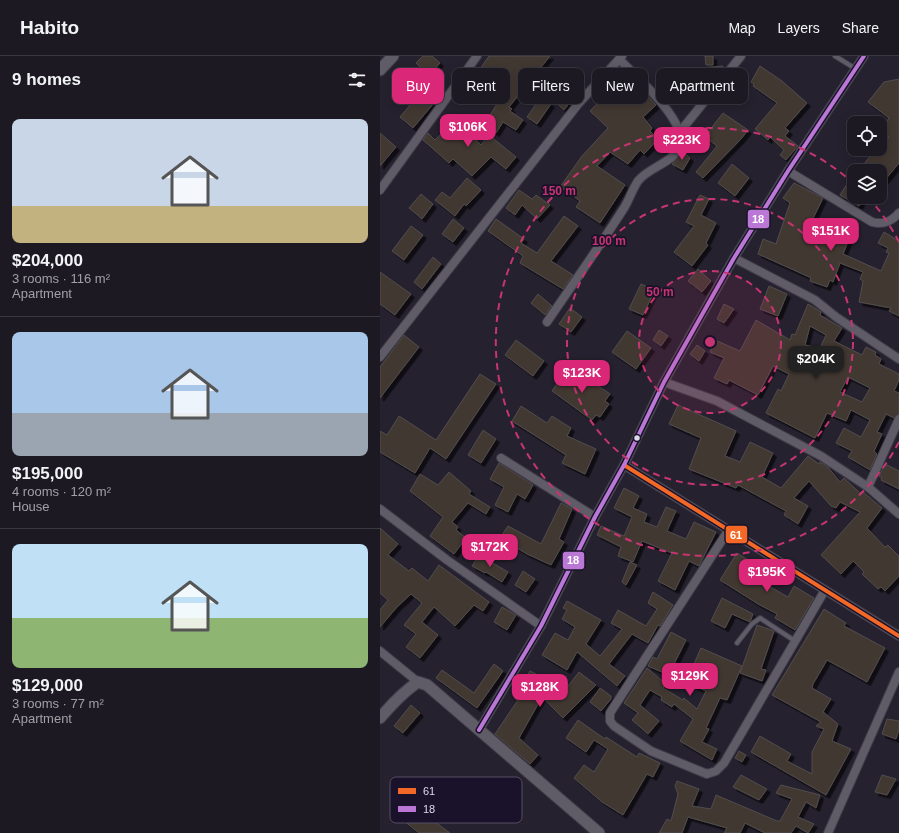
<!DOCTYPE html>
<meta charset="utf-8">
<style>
:root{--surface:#1c1922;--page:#25222a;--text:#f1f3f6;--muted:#a0a0a5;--line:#3a3840;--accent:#db2777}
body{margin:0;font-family:Arial,sans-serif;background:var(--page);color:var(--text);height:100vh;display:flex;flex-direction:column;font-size:15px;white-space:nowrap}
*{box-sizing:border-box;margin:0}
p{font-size:13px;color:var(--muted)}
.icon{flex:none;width:22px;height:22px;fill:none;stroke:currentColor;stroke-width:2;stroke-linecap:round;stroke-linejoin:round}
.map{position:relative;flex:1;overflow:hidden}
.drawer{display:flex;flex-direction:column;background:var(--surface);width:380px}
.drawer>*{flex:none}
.top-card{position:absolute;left:12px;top:12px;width:380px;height:36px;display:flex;gap:8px}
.fabs{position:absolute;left:467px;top:60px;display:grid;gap:8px}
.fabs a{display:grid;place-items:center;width:40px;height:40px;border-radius:8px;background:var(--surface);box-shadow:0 2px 10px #0003,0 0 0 1px var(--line);font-size:20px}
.price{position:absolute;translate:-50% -34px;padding:0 9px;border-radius:8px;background:var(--accent);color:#fff;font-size:13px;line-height:26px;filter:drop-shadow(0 1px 2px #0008)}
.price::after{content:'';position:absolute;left:50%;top:24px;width:12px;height:9px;margin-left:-6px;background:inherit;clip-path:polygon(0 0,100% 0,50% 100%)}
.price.selected{background:#222;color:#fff}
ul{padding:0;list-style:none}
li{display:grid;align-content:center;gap:8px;height:212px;padding:0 12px}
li+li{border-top:1px solid var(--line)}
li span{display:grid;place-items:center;height:124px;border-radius:8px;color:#555}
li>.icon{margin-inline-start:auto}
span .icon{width:72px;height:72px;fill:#fffc;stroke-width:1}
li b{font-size:17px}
h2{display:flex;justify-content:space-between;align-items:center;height:48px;padding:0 12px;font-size:17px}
.pill{padding:0 14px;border-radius:8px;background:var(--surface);box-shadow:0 2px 10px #0003,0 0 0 1px var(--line);font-size:14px;line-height:36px}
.pill.selected{background:var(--accent);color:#fff}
header{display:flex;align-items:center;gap:24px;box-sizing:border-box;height:56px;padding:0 20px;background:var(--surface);border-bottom:1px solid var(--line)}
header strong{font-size:19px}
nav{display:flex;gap:22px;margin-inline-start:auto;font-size:14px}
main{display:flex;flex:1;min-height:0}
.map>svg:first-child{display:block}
.building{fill:#423932;stroke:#514c4e;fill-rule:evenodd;filter:url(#shadow)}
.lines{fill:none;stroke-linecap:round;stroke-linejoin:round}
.lane-casing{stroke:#403c49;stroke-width:6}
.street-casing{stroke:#403c49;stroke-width:10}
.secondary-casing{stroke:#403c49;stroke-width:13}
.lane{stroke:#5f5c67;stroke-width:4}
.street{stroke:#5f5c67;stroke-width:8}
.secondary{stroke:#5f5c67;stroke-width:11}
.bus-1-casing{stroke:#19122a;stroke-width:7}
.bus-2-casing{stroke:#19122a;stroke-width:7}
.bus-1{stroke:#f36827;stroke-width:4}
.bus-2{stroke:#ba77d6;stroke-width:4}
.ring{fill:none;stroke:#c63571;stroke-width:2;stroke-dasharray:7 5}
.bus-dot{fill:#ddd9eb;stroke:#19122a;stroke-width:1.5}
.key{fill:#19122a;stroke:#544e64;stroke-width:1}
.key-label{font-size:11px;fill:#ddd9eb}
.centre{fill:#c63571;stroke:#19122a;stroke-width:2}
.ring-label{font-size:12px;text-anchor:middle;font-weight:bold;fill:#c63571;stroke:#19122a;stroke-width:3.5;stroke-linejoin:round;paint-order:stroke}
.line-badge{stroke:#19122a;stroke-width:1.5}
.badge-label{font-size:11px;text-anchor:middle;font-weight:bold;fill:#fff}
</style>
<header>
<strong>Habito</strong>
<nav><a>Map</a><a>Layers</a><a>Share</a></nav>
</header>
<main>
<section class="drawer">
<h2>9 homes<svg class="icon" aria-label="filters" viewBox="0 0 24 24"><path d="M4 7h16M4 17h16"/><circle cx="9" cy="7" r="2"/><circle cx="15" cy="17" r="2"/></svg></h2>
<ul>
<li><span style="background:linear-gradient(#c9d6e8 70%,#c2b280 0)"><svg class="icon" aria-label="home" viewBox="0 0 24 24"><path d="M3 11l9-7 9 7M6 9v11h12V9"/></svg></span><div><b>$204,000</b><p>3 rooms · 116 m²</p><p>Apartment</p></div></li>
<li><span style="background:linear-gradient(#a9c7e8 65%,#9aa5b1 0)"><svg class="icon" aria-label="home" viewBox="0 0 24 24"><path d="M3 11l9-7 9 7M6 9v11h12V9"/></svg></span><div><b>$195,000</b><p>4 rooms · 120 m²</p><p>House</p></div></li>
<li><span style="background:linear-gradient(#bfe0f5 60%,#8fb573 0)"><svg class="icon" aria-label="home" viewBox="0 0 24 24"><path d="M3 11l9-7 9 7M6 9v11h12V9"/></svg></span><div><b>$129,000</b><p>3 rooms · 77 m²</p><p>Apartment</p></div></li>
</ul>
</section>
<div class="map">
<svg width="519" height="777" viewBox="0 0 519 777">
<defs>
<filter id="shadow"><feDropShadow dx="3.5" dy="3.5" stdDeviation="0" flood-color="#0009"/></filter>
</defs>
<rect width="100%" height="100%" fill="#25212e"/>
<g class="building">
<polygon points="43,0 52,0 60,7 49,19 36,7"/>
<polygon points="109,0 170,0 129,51 132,53 130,55 143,64 136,74 123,66 116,77 104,69 125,35 122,33 124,31 100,13"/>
<polygon points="325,0 333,0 333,9 326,9"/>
<polygon points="343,10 341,16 320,20 322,34 300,36 298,14"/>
<polygon points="380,10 402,25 427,47 405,72 409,75 405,80 418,90 406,104 400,99 404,94 390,81 388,84 375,73 397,47 373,30 374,28 371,26"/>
<polygon points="247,18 276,49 263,61 272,72 270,75 278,83 264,98 260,94 248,108 230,96 217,110 245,129 220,167 196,151 200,145 180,131 202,100 228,72 210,55"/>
<polygon points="519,23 519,107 500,130 500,115 491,115 483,109 493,97 495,99 509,81 501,75 509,62 488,46 504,26"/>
<polygon points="187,27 198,36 184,54 173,44"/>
<polygon points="41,36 54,47 33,72 20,61"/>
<polygon points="161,41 171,48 157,68 147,61"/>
<polygon points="343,57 368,74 361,83 323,122 316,116 337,90 325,81 320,86 313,81 318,74 325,80"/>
<polygon points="79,60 93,74 89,78 101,89 109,79 136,101 126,113 111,101 92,120 73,103 69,107 43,84 48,77 55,84"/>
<polygon points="0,77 16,91 0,110"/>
<polygon points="303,95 310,102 303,114 292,108"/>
<polygon points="352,108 369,122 355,140 338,127"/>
<polygon points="474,117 474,141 484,141 479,150 460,139"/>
<polygon points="87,122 101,134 86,150 84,148 75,160 55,144 62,136 70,142"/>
<polygon points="414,127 443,142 424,181 433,186 444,167 463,174 471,178 463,198 501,215 509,197 506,196 508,192 498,187 504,176 519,185 519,260 509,255 511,252 479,246 483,225 480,223 483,216 460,207 453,226 450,224 447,231 430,225 431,222 427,220 378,198 383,183 396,188 410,147 403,142"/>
<polygon points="139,134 152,143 156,139 170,149 157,163 142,149 135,159 126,152"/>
<polygon points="41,138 53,148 42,163 29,152"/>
<polygon points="320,139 329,143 321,159 336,167 326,187 328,189 312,210 294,196 314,170 306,166"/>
<polygon points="184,160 198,170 171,205 193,219 183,233 140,207 143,200 108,175 116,163 144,183 141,187 157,197"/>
<polygon points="73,163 84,172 73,186 62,178"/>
<polygon points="31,170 43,179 24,204 12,195"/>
<polygon points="53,201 61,208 42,233 34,226"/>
<polygon points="318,213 331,225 322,236 308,225"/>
<polygon points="0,216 31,238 15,259 0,248"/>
<polygon points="261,228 275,234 263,259 249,253"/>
<polygon points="389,230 407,238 398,260 380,253"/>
<polygon points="158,238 172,250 165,259 151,247"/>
<polygon points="344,248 354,253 344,267 337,263"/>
<path d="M428,248L441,256L440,259L462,272L454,285L482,299L486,291L496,296L495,299L501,303L499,308L519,318V324L514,335L519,337V358L514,362L506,358L497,376L502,378L494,395L497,398L490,414L468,401L472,395L456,387L464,372L481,381L490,364L471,354L466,365L447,357L435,382L386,357L398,333L401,335L409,318L393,310L378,339L349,324L347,328L334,322L344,302L330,296L335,284L360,295L376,264L410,284L412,278L415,279ZM430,270L446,279L440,292L425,289ZM468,321L490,332L482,346L460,336Z"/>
<polygon points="190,252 202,261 191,276 179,268"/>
<polygon points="279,274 288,280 281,290 273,284"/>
<polygon points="247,275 271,292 256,313 232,296"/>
<polygon points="24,279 39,291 0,342 0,311"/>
<polygon points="136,284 164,305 153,320 125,299"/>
<polygon points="317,289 325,295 319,305 310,298"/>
<polygon points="189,310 230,338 225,345 229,348 220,361 216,359 212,364 172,335"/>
<polygon points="100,318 116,328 66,403 50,392 35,417 0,396 0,375 7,379 19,360 56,384"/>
<polygon points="298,349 356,375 345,400 360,406 370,386 393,397 382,421 401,432 428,400 439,408 440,406 447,410 460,426 464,422 480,437 482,435 502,452 487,472 505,491 508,489 519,500 519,520 505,535 501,531 498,533 482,518 484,516 473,505 461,518 441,499 480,456 460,446 456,452 451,450 429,425 414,442 428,450 418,468 404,459 406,455 358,429 356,432 309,413 321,382 289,368"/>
<polygon points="141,350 167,367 172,360 191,372 187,380 216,393 205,418 182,407 186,399 132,365"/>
<polygon points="103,374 116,383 101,407 88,399"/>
<polygon points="119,407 153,429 145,443 137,438 128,456 115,449 124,431 110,423"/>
<polygon points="505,408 519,415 519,433 501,424 502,422 499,420"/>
<polygon points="69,416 91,435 89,438 110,451 106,458 88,447 72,466 78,471 76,474 86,482 74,498 50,480 63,461 30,435 40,418 58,429"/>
<polygon points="244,432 259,440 253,452 267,458 264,466 277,471 286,451 296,455 287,475 306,483 314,466 336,476 319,510 309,505 295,534 278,525 292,497 262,485 253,506 238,500 241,491 217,479 221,470 244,480 252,461 234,452"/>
<polygon points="181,447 192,453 179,483 184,486 171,509 147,498 120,482 128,470 161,488"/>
<polygon points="0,472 18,488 8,499 29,515 32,512 48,525 59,509 109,546 103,555 94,549 75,570 54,551 42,566 58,579 40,602 26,591 36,578 24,569 42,547 31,538 17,551 0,571 0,554 8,544 0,537"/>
<polygon points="357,497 376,509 369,519 408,541 414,530 434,542 415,574 395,562 397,558 378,548 340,524"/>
<polygon points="99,499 128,516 122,526 106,516 105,517 92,510"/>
<polygon points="250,506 257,509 246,529 242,526"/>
<polygon points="143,515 155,523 146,536 135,529"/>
<polygon points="273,536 293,549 280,570 278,569 268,587 252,578 229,608 245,620 237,630 197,596 187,614 162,599 175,577 188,584 195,571 182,563 187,554 183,552 187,545 221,564 206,588 220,600 242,573 231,567 238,554 266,570 277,553 268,547"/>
<polygon points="342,542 373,558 370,566 352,558 345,572 331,565"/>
<polygon points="122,551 136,559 127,574 114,566"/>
<polygon points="444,553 466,567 464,570 505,592 487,626 447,604 433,628 432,632 451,643 443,656 458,668 452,685 471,693 446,739 371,696 380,680 411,698 407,705 432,718 432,696 444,673 436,670 441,666 392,639"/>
<polygon points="377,569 394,575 381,613 386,614 382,625 360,617"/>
<polygon points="291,576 306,584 292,612 294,614 291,620 268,610 273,601 277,603"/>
<polygon points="321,592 362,610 347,644 340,642 326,672 329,673 322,686 337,693 332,704 300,685 313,663 294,648 292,651 281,644 282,641 270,634 260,649 279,665 268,678 252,664 258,657 244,647 267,612 286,628 283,632 303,644 304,642 317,653 326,635 307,627 307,624"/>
<polygon points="114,608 123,615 97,652 56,622 62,614 94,637"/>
<polygon points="150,615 180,630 185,634 199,616 216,629 183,662 162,641 139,682 158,699 150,708 115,678 138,644 135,643"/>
<polygon points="220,632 231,640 231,643 221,655 210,646"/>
<polygon points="31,649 40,657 23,677 14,670"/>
<polygon points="507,663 519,665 519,673 516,683 502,678"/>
<polygon points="198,664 225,683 226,681 257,701 259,697 280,707 273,721 267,718 243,759 222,746 194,722 204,709 214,716 228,693 214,684 206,696 186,682"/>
<polygon points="359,695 366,699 362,706 355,702"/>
<polygon points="361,719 387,733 379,744 353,731"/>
<polygon points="502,719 516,723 507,739 495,736"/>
<polygon points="297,725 319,733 312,750 331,753 336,739 397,765 400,765 412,743 396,737 401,729 440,739 436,752 426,746 418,761 434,768 428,777 416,770 411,777 385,777 365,767 360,777 344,777 347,772 308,761 302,777 279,777 287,763 291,765 298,738 295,730"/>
<polygon points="39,741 53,753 47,760 70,777 39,777 15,758 27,744 32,748"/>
</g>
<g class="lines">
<defs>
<g id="lane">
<polyline points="455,0 476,13"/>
<polyline points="357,587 372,568 380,562 415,585"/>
</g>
<g id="street">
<polyline points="299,77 361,0"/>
<path d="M408,115L492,166C503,169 511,166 519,157"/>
<polyline points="0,134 97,0"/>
<polyline points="354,202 435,244 456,261 519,303"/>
<path d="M167,266C193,228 219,191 244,152C249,144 252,134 258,125C270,109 302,106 300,82C300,59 255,19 239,3"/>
<polyline points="0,301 199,47 242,0"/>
<polyline points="284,326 337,345 441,400 488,431 519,458"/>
<polyline points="121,402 215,461"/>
<polyline points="244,409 519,580"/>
<polyline points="488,431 519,363"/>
<polyline points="0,453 67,504 161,570"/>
<polyline points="348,475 230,657 230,665 234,670 271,695 327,718 336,715 344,707 445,534"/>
<polyline points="0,595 38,626"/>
<polyline points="99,674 161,570 215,461 244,409 284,326 354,202 408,115 484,0"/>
<polyline points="448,777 519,616"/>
</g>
<g id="secondary">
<polyline points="0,14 13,0"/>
<path d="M0,662C12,648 23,636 38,626L47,629L219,777"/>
</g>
</defs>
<use href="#lane" class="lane-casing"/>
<use href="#street" class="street-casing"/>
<use href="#secondary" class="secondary-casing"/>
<use href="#lane" class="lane"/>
<use href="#street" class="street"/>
<use href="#secondary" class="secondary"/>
<defs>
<polyline id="bus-1" points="244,409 519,580"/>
<polyline id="bus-2" points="99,674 161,570 215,461 244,409 284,326 354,202 408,115 484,0"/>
</defs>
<use href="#bus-1" class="bus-1-casing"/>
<use href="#bus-2" class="bus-2-casing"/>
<use href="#bus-1" class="bus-1"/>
<use href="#bus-2" class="bus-2"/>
</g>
<circle cx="330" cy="286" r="71" fill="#c63571" fill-opacity=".12"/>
<g class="ring">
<circle cx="330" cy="286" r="71"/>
<circle cx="330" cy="286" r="143"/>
<path d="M519 386A214 214 0 1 1 473 127M488 141A214 214 0 0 1 519 186"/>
</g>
<circle class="bus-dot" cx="257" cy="382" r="3.5"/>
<rect x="10" y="721" width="132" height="46" rx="6" class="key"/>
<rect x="18" y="732" width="18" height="6" fill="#f36827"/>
<rect x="18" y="750" width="18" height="6" fill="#ba77d6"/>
<g class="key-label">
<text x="43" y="739">61</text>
<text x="43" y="757">18</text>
</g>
<circle cx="330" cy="286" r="6" class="centre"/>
<g class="ring-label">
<text x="179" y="139">150 m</text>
<text x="229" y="189">100 m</text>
<text x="280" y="240">50 m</text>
</g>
<g class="line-badge">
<rect x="367" y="153" width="23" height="20" rx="4" fill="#ba77d6"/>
<rect x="345" y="469" width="23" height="19" rx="4" fill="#f36827"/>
<rect x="182" y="495" width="23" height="19" rx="4" fill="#ba77d6"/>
</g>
<g class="badge-label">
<text x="378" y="167">18</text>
<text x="356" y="483">61</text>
<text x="193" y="508">18</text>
</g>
</svg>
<div class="fabs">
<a><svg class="icon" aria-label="locate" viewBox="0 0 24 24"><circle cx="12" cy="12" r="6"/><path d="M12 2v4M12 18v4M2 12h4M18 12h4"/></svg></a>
<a><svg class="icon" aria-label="layers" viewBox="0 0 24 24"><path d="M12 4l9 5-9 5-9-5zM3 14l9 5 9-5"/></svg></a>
</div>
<b class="price" style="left:88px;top:92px">$106K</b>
<b class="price" style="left:302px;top:105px">$223K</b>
<b class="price" style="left:451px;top:196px">$151K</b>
<b class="price selected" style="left:436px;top:324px">$204K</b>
<b class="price" style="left:202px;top:338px">$123K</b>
<b class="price" style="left:110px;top:512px">$172K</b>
<b class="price" style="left:387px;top:537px">$195K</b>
<b class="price" style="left:310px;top:641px">$129K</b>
<b class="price" style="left:160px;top:652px">$128K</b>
<div class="top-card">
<a class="pill selected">Buy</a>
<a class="pill">Rent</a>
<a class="pill">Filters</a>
<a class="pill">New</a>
<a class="pill">Apartment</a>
</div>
</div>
</main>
